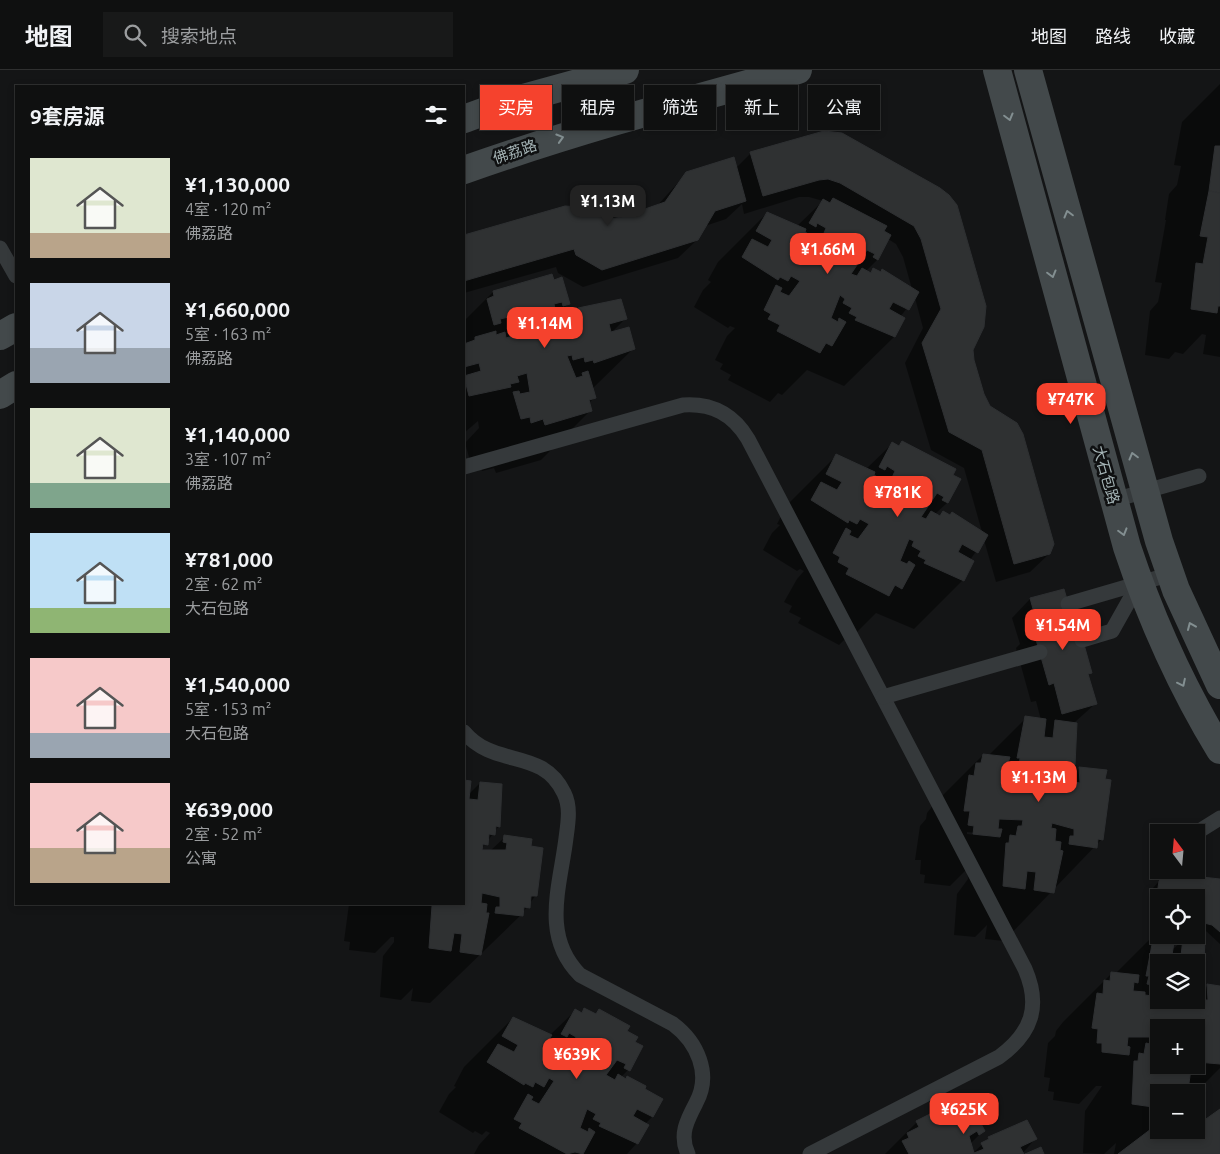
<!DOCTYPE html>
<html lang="zh">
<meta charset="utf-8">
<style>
:root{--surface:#0f1010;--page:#181919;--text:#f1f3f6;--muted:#9b9d9f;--line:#2f3030;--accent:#f5422d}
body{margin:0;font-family:Ubuntu,"Noto Sans SC",sans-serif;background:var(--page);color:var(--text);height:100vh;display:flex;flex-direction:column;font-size:19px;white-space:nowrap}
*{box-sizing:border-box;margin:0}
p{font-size:16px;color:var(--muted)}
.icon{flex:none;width:28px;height:28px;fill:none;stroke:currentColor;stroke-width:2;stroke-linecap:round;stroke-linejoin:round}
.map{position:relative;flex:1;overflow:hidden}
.side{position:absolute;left:15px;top:15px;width:450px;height:820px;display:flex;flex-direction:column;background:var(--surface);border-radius:0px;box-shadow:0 2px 8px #0003,0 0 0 1px var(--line)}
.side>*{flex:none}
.hud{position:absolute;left:480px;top:15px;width:475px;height:45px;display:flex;gap:10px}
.needle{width:32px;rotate:344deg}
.buttons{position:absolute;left:1150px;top:754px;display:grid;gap:10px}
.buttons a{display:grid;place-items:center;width:55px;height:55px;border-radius:0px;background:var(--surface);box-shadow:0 2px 8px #0003,0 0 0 1px var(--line);font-size:25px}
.price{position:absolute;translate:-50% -42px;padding:0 11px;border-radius:10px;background:var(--accent);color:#fff;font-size:16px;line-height:32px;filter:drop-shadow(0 1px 2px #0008)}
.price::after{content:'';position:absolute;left:50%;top:30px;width:15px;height:11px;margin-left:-8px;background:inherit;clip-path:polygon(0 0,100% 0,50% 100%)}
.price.active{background:#222;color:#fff}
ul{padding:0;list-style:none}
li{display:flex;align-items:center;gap:15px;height:125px;padding:0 15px}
li span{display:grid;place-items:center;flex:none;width:140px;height:100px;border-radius:0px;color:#555}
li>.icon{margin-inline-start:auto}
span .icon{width:60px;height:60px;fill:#fffc;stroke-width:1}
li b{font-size:21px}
h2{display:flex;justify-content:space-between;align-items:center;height:60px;padding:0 15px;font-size:21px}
.pill{padding:0 18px;border-radius:0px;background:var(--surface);box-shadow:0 2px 8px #0003,0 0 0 1px var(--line);font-size:18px;line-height:45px}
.pill.active{background:var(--accent);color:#fff}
header{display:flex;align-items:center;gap:30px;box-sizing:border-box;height:70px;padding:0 25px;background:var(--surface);border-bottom:1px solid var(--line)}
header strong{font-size:24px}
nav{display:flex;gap:28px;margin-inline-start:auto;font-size:18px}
.search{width:350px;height:45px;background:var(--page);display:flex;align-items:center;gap:12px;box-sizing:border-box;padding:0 18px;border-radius:0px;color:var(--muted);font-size:19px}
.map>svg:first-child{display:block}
.shadow{fill:#0007;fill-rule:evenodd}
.building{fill:#2f3132;stroke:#2e3032}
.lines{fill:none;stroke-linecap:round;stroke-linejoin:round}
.lane{stroke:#35393b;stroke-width:15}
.secondary{stroke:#43494b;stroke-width:28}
.oneway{stroke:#838f91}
.labels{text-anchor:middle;stroke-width:5;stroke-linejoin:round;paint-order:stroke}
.street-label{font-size:15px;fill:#a5b4b6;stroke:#0f1011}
</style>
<header>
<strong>地图</strong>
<div class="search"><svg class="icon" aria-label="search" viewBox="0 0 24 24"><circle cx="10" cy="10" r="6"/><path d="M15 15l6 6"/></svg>搜索地点</div>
<nav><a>地图</a><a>路线</a><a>收藏</a></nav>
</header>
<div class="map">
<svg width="1220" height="1084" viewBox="0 0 1220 1084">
<rect width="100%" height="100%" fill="#141516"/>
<g class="shadow">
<polygon points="1220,14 1220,287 1203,284 1206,265 1202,264 1183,284 1175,282 1169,289 1145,285 1150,241 1158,232 1162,213 1155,212 1166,150 1165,150 1169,124 1177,115 1181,96 1174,95 1182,52"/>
<path d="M751,83L948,126L973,291L983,324L1049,484L1030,502L996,512L984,470L970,490L963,510L914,559L876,543L851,568L848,566L839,575L798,553L801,548L789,542L792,536L784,532L797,509L804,501L800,499L797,501L763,480L772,463L780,455L777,454L787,435L836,386L866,399L892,374L898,376L902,372L959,409L947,433L935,444L939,447L943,443L982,462L964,398L931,380L905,293L923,258L915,228L900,247L903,248L894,267L844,316L807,300L782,325L778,323L770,332L728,310L731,305L720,299L723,294L715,290L727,266L735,258L730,256L728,258L694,237L703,220L711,212L708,210L718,192L767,143L797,156L823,131L809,127H799L744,144L742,134L726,149L705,156L697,170L678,188L583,217L558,203L556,197L464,223V166L558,139L610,150L655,138L686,104L736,98ZM888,169L896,174L903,187L912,219L874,199L869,204L866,201L877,190Z"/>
<polygon points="551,205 568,234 555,247 558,258 579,239 625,249 610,264 634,278 592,319 595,327 588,334 590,341 541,390 496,403 494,398 482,401 480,395 472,398 465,373 479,358 478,351 464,363 464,251 493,222"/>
<path d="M1030,529L1072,549L1091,603L1087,606L1095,634L1075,652L1073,695L1062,710L1061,717L1079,698L1102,769L1004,871L985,869L987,855L975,867L954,865L957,824L968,809L967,799L950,816L924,813L925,805L920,804L921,790H915L920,756L926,749L927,743L934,734L983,685L988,686L1026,648L1041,650L1036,631L1031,632L1016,578L1020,574L1012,548ZM967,762L986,764L984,766L967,764Z"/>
<polygon points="464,711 470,712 468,725 480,713 499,756 480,781 490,781 505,767 530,777 536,825 521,845 430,933 411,931 413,918 401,930 380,927 383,886 394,872 394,867 391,867 375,883 349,880 350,872 344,871 349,834 464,834"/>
<polygon points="1160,810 1220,811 1220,874 1206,861 1196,857 1196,828 1159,828 1159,852 1149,851 1153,818"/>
<path d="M1154,865L1171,881L1184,869L1204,872L1201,912L1196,921V892H1159V930H1196V927L1208,915L1220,917V998L1196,1022H1159V1060H1196V1056L1205,1052L1220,1041V1084H1114L1116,1073L1104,1084L1083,1083L1085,1041L1102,1016H1096L1079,1034L1053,1030L1054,1022L1048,1021L1050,1008L1044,1007L1048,973L1055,966L1056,961L1063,952L1112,903H1116ZM1159,958H1196V995H1159Z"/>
<polygon points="585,939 595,945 599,940 625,962 634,973 628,1000 621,1007 625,1010 627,1008 643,1020 652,1047 645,1054 637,1073 627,1084 474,1084 479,1075 490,1063 486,1061 482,1065 475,1061 473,1063 439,1042 449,1024 456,1017 454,1016 464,997 513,948 550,965 575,941 580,944"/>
<polygon points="963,1042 983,1061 970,1074 973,1083 989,1068 1035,1069 1022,1084 885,1084 917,1052 950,1043"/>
</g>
<g class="building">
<polygon points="824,61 842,63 940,118 949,125 957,135 986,236 984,257 973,280 974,290 984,324 990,336 1017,353 1023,364 1054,474 1050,484 1014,494 982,380 949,362 922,273 941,239 921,169 914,156 840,113 828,109 819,110 763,126 750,82"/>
<polygon points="1215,76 1220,76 1220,123 1209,121"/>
<polygon points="734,87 746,131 715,141 698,170 602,200 576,185 574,179 464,211 464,165 565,136 580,137 610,149 622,147 665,132 686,102"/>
<polygon points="1209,121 1220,123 1220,236 1218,236 1217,243 1191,239 1196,193 1203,194 1208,167 1200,166"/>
<polygon points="833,128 887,156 884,161 891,165 878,190 873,187 875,184 867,180 851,204 857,206 862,198 871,203 873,198 881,202 882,199 919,222 909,240 893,232 889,239 905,248 895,267 855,250 857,247 849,243 852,238 843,233 845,229 840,225 831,248 838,252 839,248 846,252 832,276 826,273 820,283 777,261 780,255 768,249 771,244 764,240 776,215 782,218 780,222 789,226 800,211 791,206 788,211 780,207 778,210 742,187 752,169 768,177 772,170 756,161 767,142 806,159 805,162 812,166 809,172 819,176 826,158 817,153 816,157 809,153 823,129 830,133"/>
<polygon points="552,204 554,210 562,207 570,234 563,236 562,232 554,234 560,262 565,261 562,252 573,249 571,243 579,241 578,238 621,229 627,249 609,254 611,262 629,257 635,279 594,293 593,290 585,292 584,287 573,290 572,285 567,286 576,308 583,306 582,303 588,301 596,328 589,330 592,341 545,355 543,349 531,353 530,347 521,349 513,322 519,321 520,324 530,322 527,303 517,306 519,312 510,314 511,317 469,326 464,306 481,301 479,293 464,297 464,274 475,270 475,267 496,261 496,265 505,262 506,268 516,265 509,247 500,249 501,253 494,255 487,229 494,226 493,221"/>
<polygon points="902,371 956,399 953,405 961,409 948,433 942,430 944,427 937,423 921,447 926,449 931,441 940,446 943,441 950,445 952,442 988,465 978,483 962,474 958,482 974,491 964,511 924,493 926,490 918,486 921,481 912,476 914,471 909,469 900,491 907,494 909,491 915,495 902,519 895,515 889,526 846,504 849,498 838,492 840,487 833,483 846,458 851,461 849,465 858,469 869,454 860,449 857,454 849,450 848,453 811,430 821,412 837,420 842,412 826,404 836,384 875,402 874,405 881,409 879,414 887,419 895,401 887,396 885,400 879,397 892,372 899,376"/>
<polygon points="1064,519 1072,547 1076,546 1092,603 1088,604 1097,634 1062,644 1054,613 1049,615 1033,559 1038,557 1030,528"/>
<polygon points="1025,646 1046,649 1044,667 1053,668 1055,650 1077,653 1075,695 1071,695 1070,704 1064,703 1062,713 1068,714 1068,711 1080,713 1079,697 1107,700 1105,709 1111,710 1103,770 1098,769 1097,778 1069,774 1070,766 1074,766 1074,759 1052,753 1051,758 1056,759 1055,771 1061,772 1060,780 1063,781 1054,823 1034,820 1036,802 1027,801 1025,819 1003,816 1006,773 1009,773 1010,765 1016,766 1018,756 1022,756 1023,750 999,749 998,759 1002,759 1000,767 973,764 974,756 968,755 970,741 964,741 969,705 974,706 976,693 981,693 983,684 1010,687 1005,703 1023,708 1024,698 1019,697 1020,688 1017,688"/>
<polygon points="464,710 471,711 469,729 478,730 480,712 502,714 500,757 496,756 495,765 489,764 488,775 483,774 482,780 506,780 507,773 503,772 504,765 532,769 531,776 543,778 537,826 531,826 530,838 524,837 523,846 495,843 496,837 500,837 500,827 482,823 481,833 487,834 486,843 489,843 481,885 460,882 462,864 454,863 451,881 429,878 432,836 464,834"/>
<polygon points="1166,803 1220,809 1220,862 1212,855 1196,851 1196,828 1159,828 1159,846 1154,845 1159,811"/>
<polygon points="1154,864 1175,866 1172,885 1181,886 1183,868 1205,870 1203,913 1199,913 1198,921 1196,921 1196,892 1159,892 1159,930 1208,930 1207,914 1220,916 1220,994 1197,992 1198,984 1202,984 1203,977 1196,976 1196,958 1159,958 1159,995 1189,995 1189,998 1191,999 1188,1020 1186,1020 1185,1022 1164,1022 1165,1020 1156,1019 1153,1037 1132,1034 1134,991 1138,991 1139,983 1144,984 1146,973 1150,974 1151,967 1128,967 1127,976 1130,977 1129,985 1102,982 1102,973 1097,973 1098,959 1092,958 1097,923 1103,924 1104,910 1110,911 1111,902 1139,905 1138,913 1134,912 1133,921 1145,922 1145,925 1152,926 1153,915 1147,914 1149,906 1146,906"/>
<polygon points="584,938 596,944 599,939 630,956 627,961 638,967 635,972 643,976 630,1001 624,998 626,994 617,990 606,1005 615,1010 618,1004 626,1009 627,1006 646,1016 645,1019 663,1029 653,1047 637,1039 633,1046 649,1055 638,1074 599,1056 601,1053 593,1049 596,1044 587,1039 580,1058 588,1062 589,1058 595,1062 583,1084 575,1082 567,1084 519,1058 522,1053 514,1049 528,1024 533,1027 531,1030 539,1034 554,1011 549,1008 544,1017 535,1012 533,1017 525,1013 524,1015 487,992 498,974 514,982 518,975 502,966 513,947 552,965 550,968 557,972 555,977 564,982 561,987 566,989 576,967 569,963 567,967 561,964 575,939 582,943"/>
<polygon points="948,1035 950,1041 962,1036 964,1041 972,1037 985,1061 979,1065 977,1061 969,1066 974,1083 984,1079 981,1073 989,1069 988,1067 1027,1050 1037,1069 1020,1077 1024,1084 909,1084 902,1071 909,1068 907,1063 919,1057 916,1051"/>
<polygon points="1220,1039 1220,1084 1118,1084 1151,1059 1196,1060 1196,1056"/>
<polygon points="1041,1077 1044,1084 1025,1084"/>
</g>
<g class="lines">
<g class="lane">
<polyline points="0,178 16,206"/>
<path d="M464,397L683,335C712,333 733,344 748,369L1025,899C1041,936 1032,963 999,987L810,1084"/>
<polyline points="1114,430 1199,406"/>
<polyline points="1068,534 1171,504"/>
<polyline points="1082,570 1112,561 1139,513"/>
<polyline points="883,627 1040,582"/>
<path d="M464,662C495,699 542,677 564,723C571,737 568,753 566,768C560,817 541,866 580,905L673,954C697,972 712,1004 696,1033C687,1050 679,1065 688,1084"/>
<polyline points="1196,763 1220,748"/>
<polyline points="1158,793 1159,793"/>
</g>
<g class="secondary">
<path d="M997,0L1127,477C1151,549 1181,616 1220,680"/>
<polyline points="1028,0 1159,471 1176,520 1220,615"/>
<polyline points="464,49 516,30 625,0"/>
<path d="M464,100C574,61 686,31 798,0"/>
<polyline points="0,266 16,257"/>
<polyline points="0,325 16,315"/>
</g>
</g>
<defs><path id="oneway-chevron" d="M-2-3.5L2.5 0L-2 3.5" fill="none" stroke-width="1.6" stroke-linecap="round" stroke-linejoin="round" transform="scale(1.25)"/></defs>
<g class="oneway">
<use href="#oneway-chevron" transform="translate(1009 47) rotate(75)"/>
<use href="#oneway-chevron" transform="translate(560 68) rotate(-17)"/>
<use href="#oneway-chevron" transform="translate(1068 144) rotate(-105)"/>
<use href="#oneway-chevron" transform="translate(1052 204) rotate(75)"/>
<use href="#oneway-chevron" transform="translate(1133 386) rotate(-105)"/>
<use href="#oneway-chevron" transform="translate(1123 462) rotate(74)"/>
<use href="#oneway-chevron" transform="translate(1191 556) rotate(-113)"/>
<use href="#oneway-chevron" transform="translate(1182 613) rotate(64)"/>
</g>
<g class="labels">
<g class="street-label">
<text transform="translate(515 82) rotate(-19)" y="5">佛荔路</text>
<text transform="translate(1106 405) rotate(74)" y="5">大石包路</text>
</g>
</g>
</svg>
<div class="buttons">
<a><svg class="needle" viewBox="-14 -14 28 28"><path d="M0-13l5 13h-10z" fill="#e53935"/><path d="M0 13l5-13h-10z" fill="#9b9d9f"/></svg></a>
<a><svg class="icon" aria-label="locate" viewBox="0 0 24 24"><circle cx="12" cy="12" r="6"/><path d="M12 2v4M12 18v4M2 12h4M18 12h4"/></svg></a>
<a><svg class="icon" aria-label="layers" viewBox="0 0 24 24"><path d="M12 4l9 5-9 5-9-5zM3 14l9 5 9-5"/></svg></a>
<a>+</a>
<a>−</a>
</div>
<b class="price active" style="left:608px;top:157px">¥1.13M</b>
<b class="price" style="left:828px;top:205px">¥1.66M</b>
<b class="price" style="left:545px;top:279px">¥1.14M</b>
<b class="price" style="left:1071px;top:355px">¥747K</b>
<b class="price" style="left:898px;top:448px">¥781K</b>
<b class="price" style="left:1063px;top:581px">¥1.54M</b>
<b class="price" style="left:1039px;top:733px">¥1.13M</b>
<b class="price" style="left:577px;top:1010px">¥639K</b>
<b class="price" style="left:964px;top:1065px">¥625K</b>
<div class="hud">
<a class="pill active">买房</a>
<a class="pill">租房</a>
<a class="pill">筛选</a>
<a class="pill">新上</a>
<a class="pill">公寓</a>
</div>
<section class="side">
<h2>9套房源<svg class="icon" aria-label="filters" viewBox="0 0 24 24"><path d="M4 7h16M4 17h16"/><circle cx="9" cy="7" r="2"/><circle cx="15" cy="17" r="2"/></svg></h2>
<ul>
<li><span style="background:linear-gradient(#dfe7d0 75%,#b9a48a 0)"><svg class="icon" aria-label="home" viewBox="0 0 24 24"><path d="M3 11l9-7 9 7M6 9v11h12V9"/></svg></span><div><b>¥1,130,000</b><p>4室 · 120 m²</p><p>佛荔路</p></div></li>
<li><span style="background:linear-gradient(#c9d6e8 65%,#9aa5b1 0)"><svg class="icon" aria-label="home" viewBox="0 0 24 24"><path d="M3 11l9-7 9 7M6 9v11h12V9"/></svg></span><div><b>¥1,660,000</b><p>5室 · 163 m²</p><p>佛荔路</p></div></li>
<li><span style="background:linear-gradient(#dfe7d0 75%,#7fa58c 0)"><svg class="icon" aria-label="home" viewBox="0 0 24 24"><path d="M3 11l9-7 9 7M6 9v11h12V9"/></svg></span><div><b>¥1,140,000</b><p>3室 · 107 m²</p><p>佛荔路</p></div></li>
<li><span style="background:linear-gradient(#bfe0f5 75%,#8fb573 0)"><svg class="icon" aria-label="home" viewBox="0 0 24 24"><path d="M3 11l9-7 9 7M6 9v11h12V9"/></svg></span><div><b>¥781,000</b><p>2室 · 62 m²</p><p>大石包路</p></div></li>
<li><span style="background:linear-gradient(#f6c9c9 75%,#9aa5b1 0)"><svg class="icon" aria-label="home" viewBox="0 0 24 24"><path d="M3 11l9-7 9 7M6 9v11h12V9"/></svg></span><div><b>¥1,540,000</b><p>5室 · 153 m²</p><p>大石包路</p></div></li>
<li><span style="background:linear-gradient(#f6c9c9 65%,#b9a48a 0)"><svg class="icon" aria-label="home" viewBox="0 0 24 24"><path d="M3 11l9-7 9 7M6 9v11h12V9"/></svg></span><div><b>¥639,000</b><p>2室 · 52 m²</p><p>公寓</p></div></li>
</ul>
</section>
</div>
